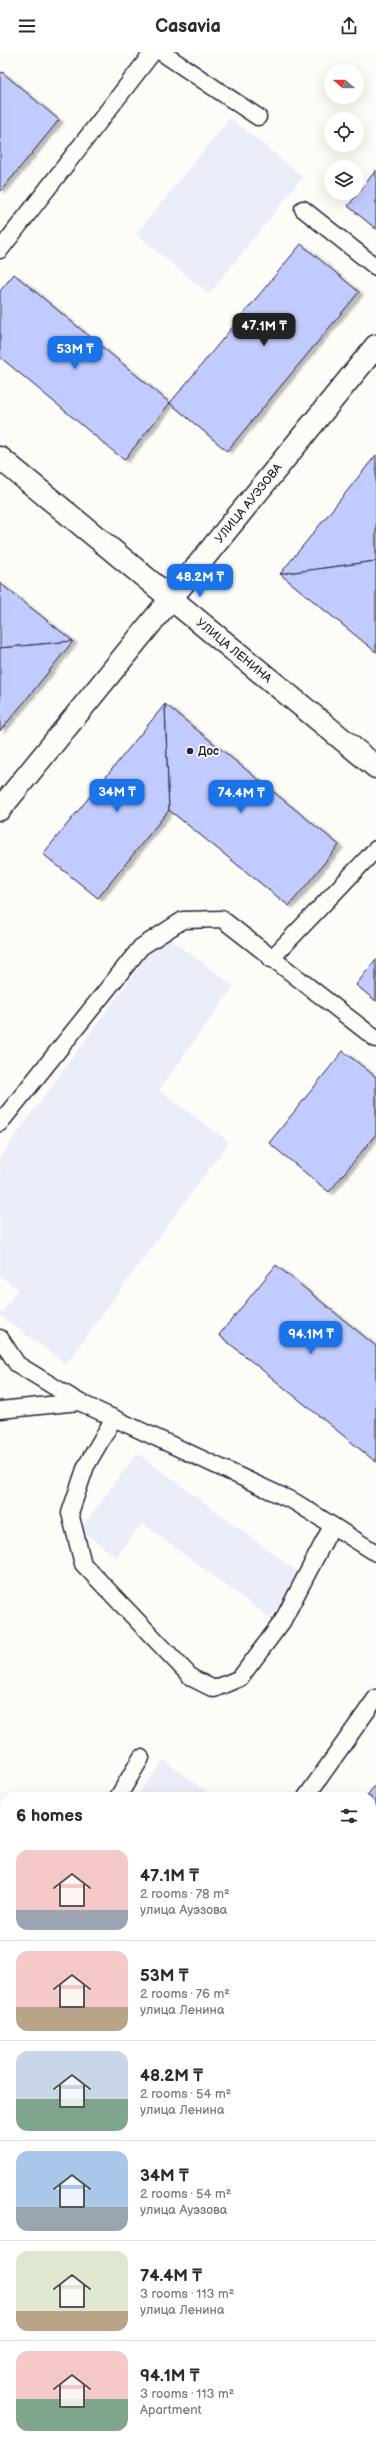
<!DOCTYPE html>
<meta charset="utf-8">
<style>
:root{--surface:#fff;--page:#f2f2f3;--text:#2b2b33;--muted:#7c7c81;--line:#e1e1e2;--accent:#1a73e8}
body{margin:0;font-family:"Balsamiq Sans",sans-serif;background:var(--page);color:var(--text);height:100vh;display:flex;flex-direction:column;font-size:15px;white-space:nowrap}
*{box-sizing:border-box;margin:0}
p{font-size:13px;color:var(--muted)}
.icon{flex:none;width:22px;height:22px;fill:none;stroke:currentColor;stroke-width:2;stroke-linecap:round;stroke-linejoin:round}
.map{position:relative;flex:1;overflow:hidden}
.drawer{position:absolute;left:0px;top:1740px;width:376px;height:656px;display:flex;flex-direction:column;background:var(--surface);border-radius:16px 16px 0 0;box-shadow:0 4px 16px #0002}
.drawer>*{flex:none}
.needle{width:26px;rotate:290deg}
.controls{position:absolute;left:324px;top:12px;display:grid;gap:8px}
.controls a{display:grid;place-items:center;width:40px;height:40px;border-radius:50%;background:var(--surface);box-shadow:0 4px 16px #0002;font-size:20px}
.price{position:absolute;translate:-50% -34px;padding:0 9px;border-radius:8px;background:var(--accent);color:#fff;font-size:13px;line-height:26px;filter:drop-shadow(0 1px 2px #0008)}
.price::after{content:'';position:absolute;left:50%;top:24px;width:12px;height:9px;margin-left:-6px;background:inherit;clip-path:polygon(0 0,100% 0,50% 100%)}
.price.active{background:#222;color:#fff}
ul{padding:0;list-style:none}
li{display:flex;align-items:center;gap:12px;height:100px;padding:0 16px}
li+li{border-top:1px solid var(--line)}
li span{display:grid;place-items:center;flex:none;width:112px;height:80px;border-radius:12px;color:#555}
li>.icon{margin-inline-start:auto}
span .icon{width:48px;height:48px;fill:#fffc;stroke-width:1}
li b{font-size:17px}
h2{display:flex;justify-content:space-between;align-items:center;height:48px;padding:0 16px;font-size:17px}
header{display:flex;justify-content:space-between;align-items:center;height:52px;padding:0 16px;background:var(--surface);font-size:18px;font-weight:700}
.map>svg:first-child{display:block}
.built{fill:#ebedf9}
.building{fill:#c1cbfd;stroke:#22223b;filter:url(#shadow)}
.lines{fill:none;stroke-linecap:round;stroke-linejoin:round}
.service-casing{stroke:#22223b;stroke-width:19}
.minor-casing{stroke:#22223b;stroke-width:25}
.tertiary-casing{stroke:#22223b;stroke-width:25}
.service{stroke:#fdfcf7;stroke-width:16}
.minor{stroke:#fdfcf7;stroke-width:22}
.tertiary{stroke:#fdfcf7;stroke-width:22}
.poi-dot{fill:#22223b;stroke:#fdfcf7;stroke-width:1.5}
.labels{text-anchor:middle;stroke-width:3.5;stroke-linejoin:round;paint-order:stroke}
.street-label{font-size:12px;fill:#22223b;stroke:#fdfcf7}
.poi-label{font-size:12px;font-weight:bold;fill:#22223b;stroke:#fdfcf7;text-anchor:start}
</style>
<header><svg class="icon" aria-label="menu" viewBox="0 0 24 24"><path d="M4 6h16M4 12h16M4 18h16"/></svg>Casavia<svg class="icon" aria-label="share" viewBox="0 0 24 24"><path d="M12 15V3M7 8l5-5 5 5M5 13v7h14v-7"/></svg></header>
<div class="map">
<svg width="376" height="2396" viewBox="0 0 376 2396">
<defs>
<filter id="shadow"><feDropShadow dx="4.5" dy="2.5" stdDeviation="1" flood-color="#0004"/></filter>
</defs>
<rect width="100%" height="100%" fill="#fdfcf7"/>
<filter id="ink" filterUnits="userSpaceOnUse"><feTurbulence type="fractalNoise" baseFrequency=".025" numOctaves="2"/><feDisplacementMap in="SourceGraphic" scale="8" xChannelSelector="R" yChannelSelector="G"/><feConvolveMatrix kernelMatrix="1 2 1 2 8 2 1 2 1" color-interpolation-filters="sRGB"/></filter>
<g filter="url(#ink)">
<g class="built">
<polygon points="230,66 303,125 209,242 136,182"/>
<polygon points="163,882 234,934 159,1038 229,1090 66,1312 0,1263 18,1237 0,1224 0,1105"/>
<polygon points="137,1401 302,1523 270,1566 142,1471 116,1505 80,1478"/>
<polygon points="164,1708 213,1745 136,1745"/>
<polygon points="5,1950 5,2153 0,2149 0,1957"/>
</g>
<g class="building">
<polygon points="2,20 59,68 0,140 0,23"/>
<polygon points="376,118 376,177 348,154"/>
<polygon points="301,192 359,240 227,399 170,351"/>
<polygon points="14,222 170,351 124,408 0,305 0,239"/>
<polygon points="376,403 376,509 280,522 327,464"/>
<polygon points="376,509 376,600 280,522"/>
<polygon points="0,531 11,540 73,589 0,596"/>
<polygon points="73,589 25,649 0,679 0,596"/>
<polygon points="165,652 169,758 98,846 43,802"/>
<polygon points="165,652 339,793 289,854 169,758"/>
<polygon points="376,907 376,949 356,933"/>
<polygon points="343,999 376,1025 376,1082 329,1140 269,1091"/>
<polygon points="276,1213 376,1294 376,1410 219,1283"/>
<polygon points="376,1732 376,1843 371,1839 371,1745 366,1745"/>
<polygon points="376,1990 376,2110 371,2117 371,1996"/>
<polygon points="0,2215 5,2219 5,2351 0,2347"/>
<polygon points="54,2391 107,2391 108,2396 60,2396"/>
<polygon points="107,2391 154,2391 150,2396 108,2396"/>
</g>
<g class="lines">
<defs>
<g id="service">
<polyline points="161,0 258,65"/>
<polyline points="303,157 376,215"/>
<polyline points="0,198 153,0"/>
<polyline points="271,907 376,797"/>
<polyline points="0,1071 141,895 183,868 222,867 376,987"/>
<polyline points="0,1286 17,1312 79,1350 295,1450 376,1501"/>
<polyline points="0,1358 79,1350"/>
<polyline points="114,1366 86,1414 70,1461 83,1512 192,1626 214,1637 240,1626 282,1570 332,1474"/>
<polyline points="118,1745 141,1706"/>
<polyline points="306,1745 376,1646"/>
<polyline points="0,2131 5,2125"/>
</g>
<g id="minor">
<path id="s1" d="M0,406L376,715"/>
<path id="s2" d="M0,757L376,294"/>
</g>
<g id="tertiary">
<polyline points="371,2274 376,2268"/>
<polyline points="271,2396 276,2391"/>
</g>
</defs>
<use href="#service" class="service-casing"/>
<use href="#minor" class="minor-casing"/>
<use href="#tertiary" class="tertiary-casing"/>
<use href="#service" class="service"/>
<use href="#minor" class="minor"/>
<use href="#tertiary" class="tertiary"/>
</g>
</g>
<circle class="poi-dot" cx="190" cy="699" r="4"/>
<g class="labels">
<g class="street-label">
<text dy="4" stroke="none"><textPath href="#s2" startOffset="394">УЛИЦА АУЭЗОВА</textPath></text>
<text dy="4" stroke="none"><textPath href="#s1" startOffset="303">УЛИЦА ЛЕНИНА</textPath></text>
</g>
<g class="poi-label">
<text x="198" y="703">Дос</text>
</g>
</g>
</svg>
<div class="controls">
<a><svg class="needle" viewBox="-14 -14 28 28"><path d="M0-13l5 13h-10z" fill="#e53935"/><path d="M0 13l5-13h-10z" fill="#7c7c81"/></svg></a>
<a><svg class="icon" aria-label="locate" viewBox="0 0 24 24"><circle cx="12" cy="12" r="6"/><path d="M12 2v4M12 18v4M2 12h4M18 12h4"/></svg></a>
<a><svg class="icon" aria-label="layers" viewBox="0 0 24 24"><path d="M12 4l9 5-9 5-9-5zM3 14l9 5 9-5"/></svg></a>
</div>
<b class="price active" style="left:264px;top:295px">47.1M ₸</b>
<b class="price" style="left:75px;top:318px">53M ₸</b>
<b class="price" style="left:200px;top:546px">48.2M ₸</b>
<b class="price" style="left:117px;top:761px">34M ₸</b>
<b class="price" style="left:241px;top:762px">74.4M ₸</b>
<b class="price" style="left:311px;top:1303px">94.1M ₸</b>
<section class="drawer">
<h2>6 homes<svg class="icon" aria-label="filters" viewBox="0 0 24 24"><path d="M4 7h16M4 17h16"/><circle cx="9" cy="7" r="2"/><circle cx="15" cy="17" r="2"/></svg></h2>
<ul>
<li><span style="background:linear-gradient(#f6c9c9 75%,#9aa5b1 0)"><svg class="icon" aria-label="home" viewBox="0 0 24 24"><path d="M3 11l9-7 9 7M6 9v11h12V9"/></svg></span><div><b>47.1M ₸</b><p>2 rooms · 78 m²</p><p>улица Ауэзова</p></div></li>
<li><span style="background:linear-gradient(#f6c9c9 70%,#b9a48a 0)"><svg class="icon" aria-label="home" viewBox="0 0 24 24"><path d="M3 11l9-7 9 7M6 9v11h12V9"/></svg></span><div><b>53M ₸</b><p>2 rooms · 76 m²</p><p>улица Ленина</p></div></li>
<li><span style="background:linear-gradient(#c9d6e8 60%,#7fa58c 0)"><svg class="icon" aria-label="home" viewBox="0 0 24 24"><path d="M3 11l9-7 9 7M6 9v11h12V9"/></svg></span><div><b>48.2M ₸</b><p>2 rooms · 54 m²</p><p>улица Ленина</p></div></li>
<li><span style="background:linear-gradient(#a9c7e8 70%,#9aa5b1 0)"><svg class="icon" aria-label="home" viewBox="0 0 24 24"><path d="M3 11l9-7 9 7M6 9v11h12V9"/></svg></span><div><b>34M ₸</b><p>2 rooms · 54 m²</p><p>улица Ауэзова</p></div></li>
<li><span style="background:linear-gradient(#dfe7d0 75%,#b9a48a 0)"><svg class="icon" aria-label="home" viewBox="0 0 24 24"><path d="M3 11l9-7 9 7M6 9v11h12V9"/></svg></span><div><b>74.4M ₸</b><p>3 rooms · 113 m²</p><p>улица Ленина</p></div></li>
<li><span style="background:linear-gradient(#f6c9c9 60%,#7fa58c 0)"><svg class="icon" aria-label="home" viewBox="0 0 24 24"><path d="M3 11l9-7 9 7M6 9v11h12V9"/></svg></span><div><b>94.1M ₸</b><p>3 rooms · 113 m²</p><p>Apartment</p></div></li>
</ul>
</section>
</div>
